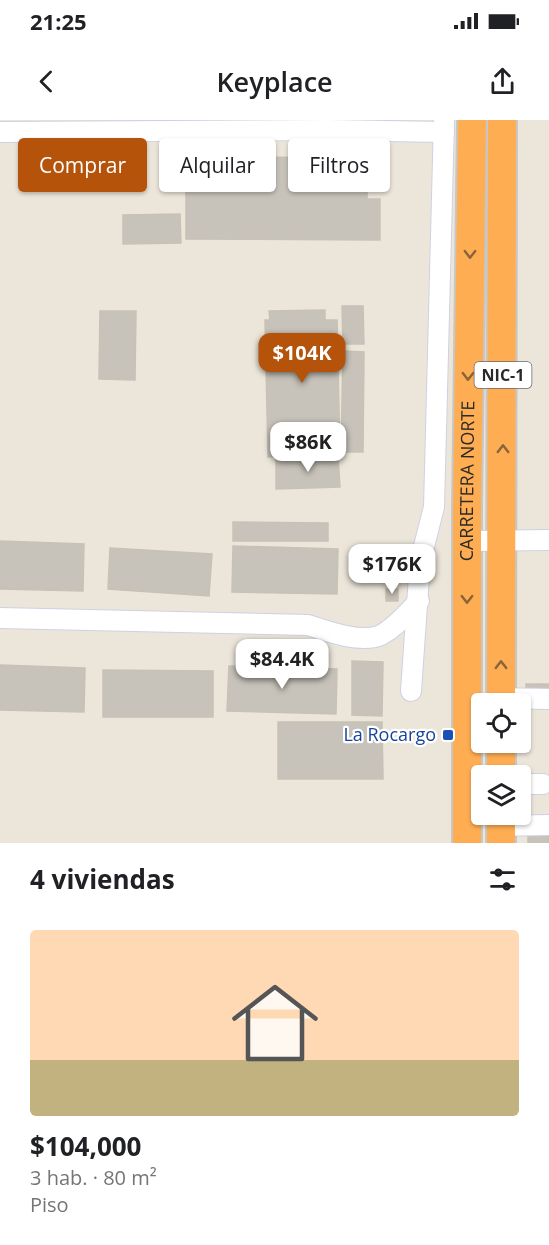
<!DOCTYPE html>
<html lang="es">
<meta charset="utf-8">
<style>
:root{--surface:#fff;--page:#f6f6f6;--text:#202124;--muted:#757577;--line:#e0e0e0;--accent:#b45309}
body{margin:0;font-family:"Open Sans",sans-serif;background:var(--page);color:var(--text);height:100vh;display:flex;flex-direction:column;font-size:22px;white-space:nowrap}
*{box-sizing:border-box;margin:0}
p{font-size:20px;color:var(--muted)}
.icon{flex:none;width:33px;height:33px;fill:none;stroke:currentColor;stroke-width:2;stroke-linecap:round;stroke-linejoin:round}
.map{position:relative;height:723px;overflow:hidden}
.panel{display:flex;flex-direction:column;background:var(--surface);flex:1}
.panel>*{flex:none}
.guide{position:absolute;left:18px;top:18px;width:513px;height:54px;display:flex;gap:12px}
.fabs{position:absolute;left:471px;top:573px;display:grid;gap:12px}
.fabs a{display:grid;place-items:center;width:60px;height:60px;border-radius:6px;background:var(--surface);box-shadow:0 2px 4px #0004;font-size:30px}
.price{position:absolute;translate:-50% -51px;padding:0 14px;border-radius:12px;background:#fff;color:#222;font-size:20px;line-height:39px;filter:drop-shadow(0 2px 3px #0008)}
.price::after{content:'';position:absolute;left:50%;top:36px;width:18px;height:14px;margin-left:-9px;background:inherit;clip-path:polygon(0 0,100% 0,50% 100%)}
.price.active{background:var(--accent);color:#fff}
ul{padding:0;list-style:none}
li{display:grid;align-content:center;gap:12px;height:318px;padding:0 30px}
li+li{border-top:2px solid var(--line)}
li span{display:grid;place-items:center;height:186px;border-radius:6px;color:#555}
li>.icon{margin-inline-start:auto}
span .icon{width:108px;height:108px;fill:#fffc;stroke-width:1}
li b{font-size:26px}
h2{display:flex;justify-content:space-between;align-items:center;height:72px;padding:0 30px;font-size:26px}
.pill{padding:0 21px;border-radius:6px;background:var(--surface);box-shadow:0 2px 4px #0004;font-size:21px;line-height:54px}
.pill.active{background:var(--accent);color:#fff}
.status{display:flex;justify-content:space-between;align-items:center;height:42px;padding:0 30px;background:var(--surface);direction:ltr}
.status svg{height:16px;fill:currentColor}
header{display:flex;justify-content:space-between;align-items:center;height:78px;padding:0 30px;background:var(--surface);font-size:27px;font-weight:600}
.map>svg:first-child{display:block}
.building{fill:#c7c3ba;stroke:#c7c2b4;stroke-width:1.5}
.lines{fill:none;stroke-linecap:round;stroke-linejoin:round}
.minor-casing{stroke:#cfd1e3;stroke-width:22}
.highway-casing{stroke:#c7c7c7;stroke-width:32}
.minor{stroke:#fff;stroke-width:20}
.highway{stroke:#ffad52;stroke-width:28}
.oneway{stroke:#89643b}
.transit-dot{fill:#1a4fb4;stroke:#fff;stroke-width:2}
.labels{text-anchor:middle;stroke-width:4.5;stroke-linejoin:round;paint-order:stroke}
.shield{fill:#fff;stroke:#696969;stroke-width:1.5}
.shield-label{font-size:16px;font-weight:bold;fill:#292929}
.street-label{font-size:18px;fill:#292929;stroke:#fff}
.transit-label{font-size:18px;fill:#164399;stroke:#fff;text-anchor:end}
</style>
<div class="status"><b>21:25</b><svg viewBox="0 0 49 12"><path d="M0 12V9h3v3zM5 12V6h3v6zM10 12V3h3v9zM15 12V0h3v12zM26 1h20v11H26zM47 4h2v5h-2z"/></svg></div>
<header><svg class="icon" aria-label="back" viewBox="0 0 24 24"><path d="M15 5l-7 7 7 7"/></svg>Keyplace<svg class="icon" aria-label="share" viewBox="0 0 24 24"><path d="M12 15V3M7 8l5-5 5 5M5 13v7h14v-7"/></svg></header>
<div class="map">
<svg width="549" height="723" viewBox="0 0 549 723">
<rect width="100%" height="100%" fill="#ece6da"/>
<g class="building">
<polygon points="201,23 263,23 263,37 368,38 367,79 380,79 380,120 186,119 186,42 201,42"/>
<polygon points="180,94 181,123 123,124 123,95"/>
<polygon points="342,186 363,186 364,224 343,224"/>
<polygon points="325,190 325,200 337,200 340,335 268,337 265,200 270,200 269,191"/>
<polygon points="100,191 136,191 135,260 99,259"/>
<polygon points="343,231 364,232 363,332 341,332"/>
<polygon points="338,336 340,367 276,369 276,338"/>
<polygon points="233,402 328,403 328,421 233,421"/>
<polygon points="0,421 84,424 83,471 0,469"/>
<polygon points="233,426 338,429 337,474 232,472"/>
<polygon points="110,428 212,434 209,476 108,469"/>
<rect x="386" y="469" width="12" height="12"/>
<polygon points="352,541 383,542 382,596 352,595"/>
<polygon points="0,545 85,548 84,592 0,590"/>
<polygon points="229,546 337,549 336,594 227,591"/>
<polygon points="103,550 213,551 213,597 103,597"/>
<rect x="526" y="564" width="23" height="13"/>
<polygon points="278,602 382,602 383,659 278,659"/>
<rect x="528" y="714" width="21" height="9"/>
</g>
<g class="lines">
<defs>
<g id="minor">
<polyline points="0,12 328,10 444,12"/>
<polyline points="467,421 549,420"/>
<path d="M0,498L308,505C326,511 362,524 381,515C396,507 407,493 419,481"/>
<polyline points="411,571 420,442 434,387 444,0"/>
<polyline points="501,578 549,579"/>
<polyline points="520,664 543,664"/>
<polyline points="501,706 549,705"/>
</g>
<g id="highway">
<polyline points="501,584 502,0"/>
<polyline points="501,656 501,622"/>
<path id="s1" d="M467,723V389L472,0"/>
<polyline points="501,723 501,694"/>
</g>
</defs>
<use href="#minor" class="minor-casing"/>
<use href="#highway" class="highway-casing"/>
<use href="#minor" class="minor"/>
<use href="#highway" class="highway"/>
</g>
<defs><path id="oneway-chevron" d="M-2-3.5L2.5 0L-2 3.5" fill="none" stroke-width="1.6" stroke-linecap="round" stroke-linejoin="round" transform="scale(1.5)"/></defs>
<g class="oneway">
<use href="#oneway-chevron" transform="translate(470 134) rotate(91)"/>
<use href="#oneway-chevron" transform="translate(468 256) rotate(91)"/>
<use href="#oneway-chevron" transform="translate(503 329) rotate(-90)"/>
<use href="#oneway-chevron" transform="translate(467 479) rotate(90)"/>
<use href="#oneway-chevron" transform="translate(501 545) rotate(-90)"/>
</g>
<rect class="transit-dot" x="442" y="609" width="12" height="12" rx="3"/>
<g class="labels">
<rect class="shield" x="474.5" y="242" width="57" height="26" rx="4.5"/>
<g class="shield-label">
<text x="503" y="261">NIC-1</text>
</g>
<g class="street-label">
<text dy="6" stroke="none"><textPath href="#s1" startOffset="362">CARRETERA NORTE</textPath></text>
</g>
<g class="transit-label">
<text x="436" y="621">La Rocargo</text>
</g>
</g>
</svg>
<div class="fabs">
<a><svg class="icon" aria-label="locate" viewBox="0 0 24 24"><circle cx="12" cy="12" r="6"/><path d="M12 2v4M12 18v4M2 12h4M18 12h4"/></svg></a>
<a><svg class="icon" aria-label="layers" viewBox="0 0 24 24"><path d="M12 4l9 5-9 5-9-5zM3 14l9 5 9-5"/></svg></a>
</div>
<b class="price active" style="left:302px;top:264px">$104K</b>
<b class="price" style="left:308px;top:353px">$86K</b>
<b class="price" style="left:392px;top:475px">$176K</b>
<b class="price" style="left:282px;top:570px">$84.4K</b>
<div class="guide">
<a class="pill active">Comprar</a>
<a class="pill">Alquilar</a>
<a class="pill">Filtros</a>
</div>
</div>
<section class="panel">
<h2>4 viviendas<svg class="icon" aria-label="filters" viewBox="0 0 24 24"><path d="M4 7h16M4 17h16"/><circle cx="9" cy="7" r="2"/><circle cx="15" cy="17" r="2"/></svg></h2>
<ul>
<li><span style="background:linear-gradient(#ffd9b3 70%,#c2b280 0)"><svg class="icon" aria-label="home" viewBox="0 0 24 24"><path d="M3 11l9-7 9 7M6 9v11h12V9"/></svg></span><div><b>$104,000</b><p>3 hab. · 80 m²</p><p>Piso</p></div></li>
</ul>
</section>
